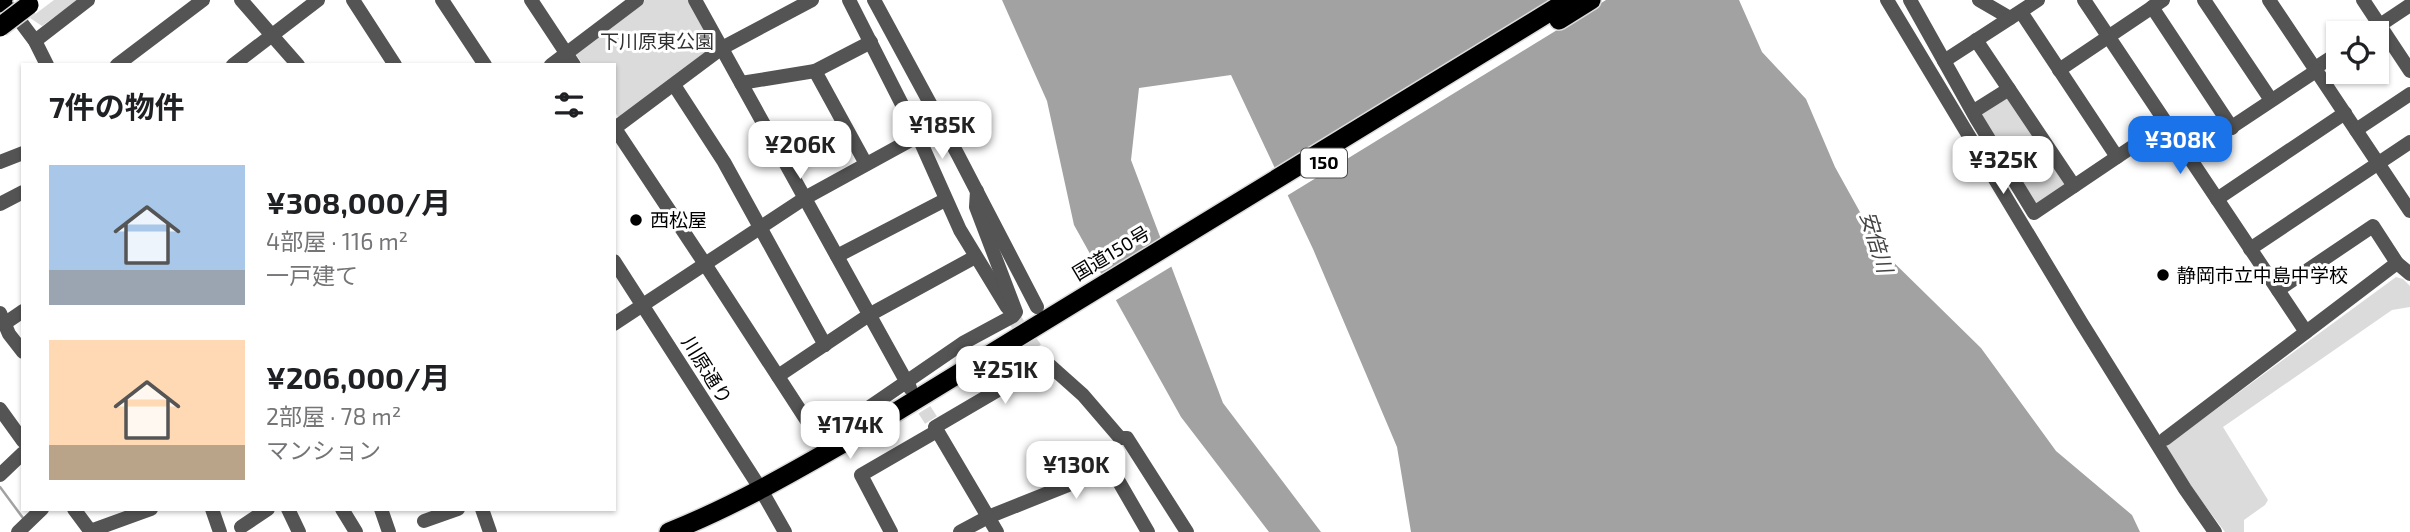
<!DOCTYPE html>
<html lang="ja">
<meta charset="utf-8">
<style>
:root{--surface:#fff;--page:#f2f2f2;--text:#202124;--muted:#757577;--accent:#1a73e8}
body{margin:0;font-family:"Exo 2","Noto Sans JP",sans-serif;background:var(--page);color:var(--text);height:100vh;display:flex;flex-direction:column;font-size:26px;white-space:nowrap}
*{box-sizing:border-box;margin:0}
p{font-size:23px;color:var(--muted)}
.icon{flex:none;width:38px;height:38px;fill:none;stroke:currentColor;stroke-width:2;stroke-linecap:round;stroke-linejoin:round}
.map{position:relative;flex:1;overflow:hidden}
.details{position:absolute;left:21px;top:63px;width:595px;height:448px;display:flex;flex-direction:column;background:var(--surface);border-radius:0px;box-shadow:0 2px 5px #0004}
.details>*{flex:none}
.controls{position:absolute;left:2326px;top:21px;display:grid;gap:14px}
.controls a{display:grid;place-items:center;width:63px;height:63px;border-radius:0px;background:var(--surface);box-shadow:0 2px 5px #0004;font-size:35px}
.price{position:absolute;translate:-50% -60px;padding:0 16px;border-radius:14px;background:#fff;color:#222;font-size:23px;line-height:46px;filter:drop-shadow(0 2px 4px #0008)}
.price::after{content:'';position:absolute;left:50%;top:42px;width:21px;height:16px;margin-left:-10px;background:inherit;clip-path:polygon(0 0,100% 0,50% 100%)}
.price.active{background:var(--accent);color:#fff}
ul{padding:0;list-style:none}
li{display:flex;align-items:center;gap:21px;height:175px;padding:0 28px}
li span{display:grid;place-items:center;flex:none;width:196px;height:140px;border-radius:0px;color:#555}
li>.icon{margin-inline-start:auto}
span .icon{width:84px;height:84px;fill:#fffc;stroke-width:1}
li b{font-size:30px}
h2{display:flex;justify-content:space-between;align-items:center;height:84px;padding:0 28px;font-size:30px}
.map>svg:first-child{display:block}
.green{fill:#dbdbdb}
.water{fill:#a2a2a2}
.pier{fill:#fff}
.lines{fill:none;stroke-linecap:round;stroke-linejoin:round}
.stream{stroke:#a2a2a2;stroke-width:2.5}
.minor-tunnel{stroke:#d9d9d9;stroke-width:14;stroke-dasharray:14 7;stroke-linecap:butt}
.highway-casing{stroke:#dbdbdb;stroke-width:22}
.minor{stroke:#545454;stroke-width:14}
.highway{stroke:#000;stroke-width:19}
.highway-bridge-casing{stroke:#dbdbdb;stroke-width:22;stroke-linecap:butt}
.highway-bridge{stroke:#000;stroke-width:19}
.poi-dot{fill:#000;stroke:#fff;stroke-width:2.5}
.labels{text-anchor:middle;stroke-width:6;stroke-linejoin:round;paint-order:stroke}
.shield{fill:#fff;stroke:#4c4c4c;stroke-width:2}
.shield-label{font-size:18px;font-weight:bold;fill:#000}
.park-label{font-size:19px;fill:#323232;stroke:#fff}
.poi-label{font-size:19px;fill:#000;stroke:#fff;text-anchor:start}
.street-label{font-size:19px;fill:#000;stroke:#fff}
.water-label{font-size:21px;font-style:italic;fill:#434343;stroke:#fff}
</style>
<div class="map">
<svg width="2410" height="532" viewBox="0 0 2410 532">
<rect width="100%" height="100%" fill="#fff"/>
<g class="green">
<polygon points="54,0 78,0 42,26 30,18"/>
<polygon points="645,0 691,0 714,48 619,118 614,111 614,65 583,65 575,53"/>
<polygon points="2009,96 2066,187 2037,206 1979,112"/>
<polygon points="2396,277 2403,279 2410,286 2410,307 2392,310 2223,427 2268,500 2265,505 2244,520 2244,532 2225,532 2194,491 2166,446"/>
</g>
<polygon class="water" points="1002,0 1739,0 1762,52 1806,99 1835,167 1881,250 1981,348 2056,451 2132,515 2140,532 1411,532 1397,447 1313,249 1231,75 1139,88 1131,160 1223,403 1321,532 1269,532 1181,417 1074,225 1047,101"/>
<g class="pier">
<polygon points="1552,0 1606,0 1285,197 1272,171"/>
<polygon points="1164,238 1174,265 1113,302 1099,277"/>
</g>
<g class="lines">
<polyline class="stream" points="0,487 23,518"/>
<g class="minor-tunnel">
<polyline points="1015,320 1039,354"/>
<polyline points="913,392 931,420"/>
</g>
<defs>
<g id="highway">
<polyline points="0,3 3,0"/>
<polyline points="1559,20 1591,0"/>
<path d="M669,532C740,504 807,464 873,426L1569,0"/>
</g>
</defs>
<use href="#highway" class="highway-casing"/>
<g class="minor">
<polyline points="241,0 298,65"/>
<polyline points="353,0 395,65"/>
<polyline points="442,0 485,65"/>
<polyline points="531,0 574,65"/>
<polyline points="695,0 910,388"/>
<polyline points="849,0 918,136 960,230 1007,307"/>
<polyline points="874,0 958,155 1037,307"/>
<polyline points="1887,0 2081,322 2185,489 2215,532"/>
<polyline points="1910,0 1976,118 2034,213 2166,124"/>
<polyline points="1979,0 2010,18"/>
<polyline points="2084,0 2306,332"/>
<polyline points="2204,0 2271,100"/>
<polyline points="2269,0 2410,211"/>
<polyline points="2363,0 2410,71"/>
<polyline points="2152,7 2232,128"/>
<polyline points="11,9 35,41 47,65"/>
<polyline points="2021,12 2117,157"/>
<polyline points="2368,33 2410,5"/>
<polyline points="1976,40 2074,186"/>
<polyline points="35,41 88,0"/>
<polyline points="1944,61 2038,0"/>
<polyline points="117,65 203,0"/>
<polyline points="233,65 318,0"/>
<polyline points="551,65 637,0"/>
<polyline points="2315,68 2338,53"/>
<polyline points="2059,70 2163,0"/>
<polyline points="815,71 866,164"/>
<polyline points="741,83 815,71 871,42"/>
<polyline points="674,85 724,162 825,345"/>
<polyline points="1974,111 2009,89"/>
<polyline points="614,127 705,264 805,198 918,136"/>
<polyline points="615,128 722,48 812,0"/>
<polyline points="2356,130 2410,94"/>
<polyline points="2188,156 2316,71"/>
<polyline points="0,162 23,153"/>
<polyline points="2217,199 2345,113"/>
<polyline points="0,204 23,192"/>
<polyline points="2250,249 2410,142"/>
<polyline points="837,256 945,200"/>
<polyline points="614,261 760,488 785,532"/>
<polyline points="2278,290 2373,226 2397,263"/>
<polyline points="0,313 9,334 23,352"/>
<polyline points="4,324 23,311"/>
<polyline points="614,324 705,264 820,441 963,343 1013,316 1016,312 976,207 977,191"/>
<polyline points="778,376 869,315 975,257"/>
<polyline points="0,409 23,441"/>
<polyline points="2165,439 2397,263 2410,274"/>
<polyline points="0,475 23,453"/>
<polyline points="74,509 91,532"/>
<polyline points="212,509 220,532"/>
<polyline points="288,509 299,532"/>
<polyline points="342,509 356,532"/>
<polyline points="381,509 389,532"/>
<polyline points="482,509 490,532"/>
<polyline points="424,521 458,509"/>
<polyline points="241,527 268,509"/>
<polyline points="90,531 151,509"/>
<polyline points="18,532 42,509"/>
<polyline points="891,532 861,475 937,431"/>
<polyline points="960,532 988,517 1111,468 1148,532"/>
<polyline points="997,532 935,427 1046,362 1083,395 1120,438 1127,438 1187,532"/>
</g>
<use href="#highway" class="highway"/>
<defs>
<polyline id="highway-bridge" points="0,27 29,5"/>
</defs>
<use href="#highway-bridge" class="highway-bridge-casing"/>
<use href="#highway-bridge" class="highway-bridge"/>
</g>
<g class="poi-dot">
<circle cx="636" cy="220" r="7"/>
<circle cx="2163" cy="275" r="7"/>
</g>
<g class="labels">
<rect class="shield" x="1301" y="148.5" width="46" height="29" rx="5"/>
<g class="shield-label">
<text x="1324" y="169">150</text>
</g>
<g class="park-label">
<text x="657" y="48">下川原東公園</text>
</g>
<g class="poi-label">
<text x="650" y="227">西松屋</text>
<text x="2177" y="282">静岡市立中島中学校</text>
</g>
<g class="street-label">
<text transform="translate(1111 253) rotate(-31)" y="7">国道150号</text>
<text transform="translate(707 370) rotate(58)" y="7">川原通り</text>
</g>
<g class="water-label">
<text transform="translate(1876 242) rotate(73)" y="7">安倍川</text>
</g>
</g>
</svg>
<div class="controls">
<a><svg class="icon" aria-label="locate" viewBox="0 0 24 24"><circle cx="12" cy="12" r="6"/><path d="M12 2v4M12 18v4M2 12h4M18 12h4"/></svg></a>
</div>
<b class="price" style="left:942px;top:161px">¥185K</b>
<b class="price active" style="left:2180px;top:176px">¥308K</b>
<b class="price" style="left:800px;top:181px">¥206K</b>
<b class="price" style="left:2003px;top:196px">¥325K</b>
<b class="price" style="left:1005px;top:406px">¥251K</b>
<b class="price" style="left:850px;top:461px">¥174K</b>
<b class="price" style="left:1076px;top:501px">¥130K</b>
<section class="details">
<h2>7件の物件<svg class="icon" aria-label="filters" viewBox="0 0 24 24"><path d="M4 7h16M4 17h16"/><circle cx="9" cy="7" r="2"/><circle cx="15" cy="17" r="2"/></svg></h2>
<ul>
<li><span style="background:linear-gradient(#a9c7e8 75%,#9aa5b1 0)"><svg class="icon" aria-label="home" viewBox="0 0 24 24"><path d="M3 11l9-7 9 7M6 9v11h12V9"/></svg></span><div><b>¥308,000/月</b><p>4部屋 · 116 m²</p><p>一戸建て</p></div></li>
<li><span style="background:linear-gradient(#ffd9b3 75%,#b9a48a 0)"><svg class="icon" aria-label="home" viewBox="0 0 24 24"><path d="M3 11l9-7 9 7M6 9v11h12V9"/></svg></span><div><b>¥206,000/月</b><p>2部屋 · 78 m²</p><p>マンション</p></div></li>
</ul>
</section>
</div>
